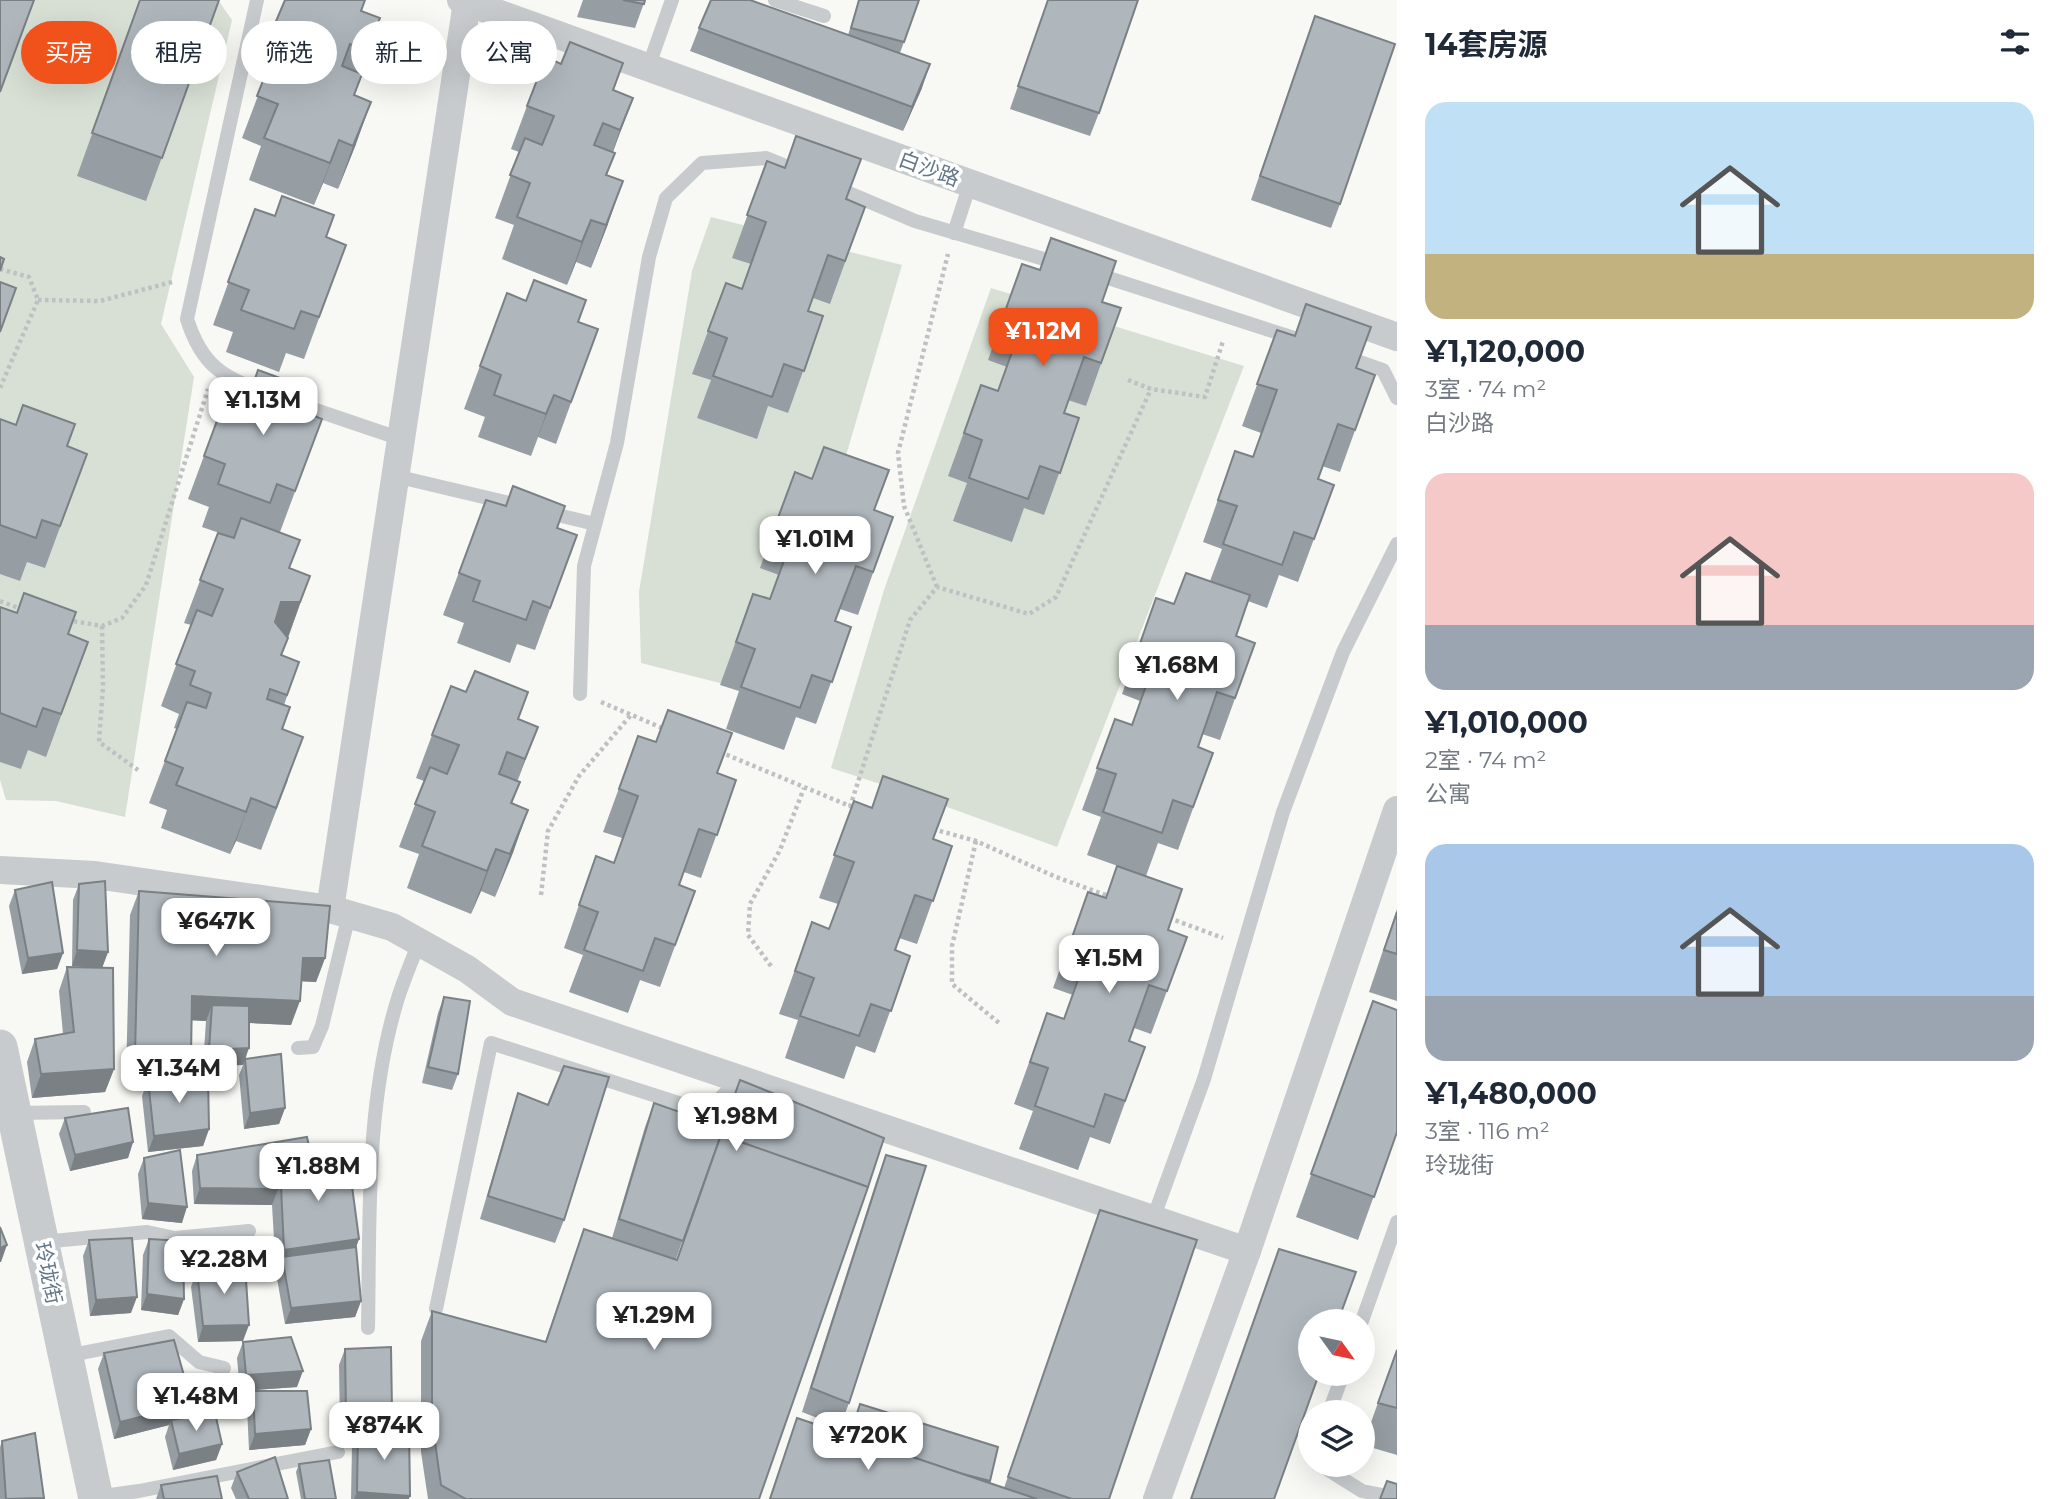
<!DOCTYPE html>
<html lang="zh">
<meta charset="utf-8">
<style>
:root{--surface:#fff;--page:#f2f2f3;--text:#1f2937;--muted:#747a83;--accent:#f1511b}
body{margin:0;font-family:Montserrat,"Noto Sans SC",sans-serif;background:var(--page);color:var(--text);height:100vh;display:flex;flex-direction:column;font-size:26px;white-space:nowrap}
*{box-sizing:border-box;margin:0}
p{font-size:23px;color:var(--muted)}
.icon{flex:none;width:38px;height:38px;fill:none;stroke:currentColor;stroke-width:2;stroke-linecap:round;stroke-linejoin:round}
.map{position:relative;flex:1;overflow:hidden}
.drawer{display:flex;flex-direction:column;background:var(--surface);width:665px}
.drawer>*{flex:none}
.guide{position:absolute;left:21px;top:21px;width:665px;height:63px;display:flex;gap:14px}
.needle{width:46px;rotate:123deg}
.buttons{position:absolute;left:1298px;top:1309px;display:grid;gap:14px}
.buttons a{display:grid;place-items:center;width:77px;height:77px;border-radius:50%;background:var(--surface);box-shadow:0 7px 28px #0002;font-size:35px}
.price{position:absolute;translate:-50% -60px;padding:0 16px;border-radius:14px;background:#fff;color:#222;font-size:23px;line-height:46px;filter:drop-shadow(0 2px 4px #0008)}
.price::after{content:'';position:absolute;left:50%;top:42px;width:21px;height:16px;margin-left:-10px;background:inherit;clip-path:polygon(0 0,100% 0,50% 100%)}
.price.selected{background:var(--accent);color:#fff}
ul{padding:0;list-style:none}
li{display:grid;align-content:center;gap:14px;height:371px;padding:0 28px}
li span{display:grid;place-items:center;height:217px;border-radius:21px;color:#555}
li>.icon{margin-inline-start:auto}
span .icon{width:126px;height:126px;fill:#fffc;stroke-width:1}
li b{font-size:30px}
h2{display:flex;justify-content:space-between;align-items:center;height:84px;padding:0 28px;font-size:30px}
.pill{padding:0 24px;border-radius:32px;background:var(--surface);box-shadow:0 7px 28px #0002;font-size:24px;line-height:63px}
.pill.selected{background:var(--accent);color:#fff}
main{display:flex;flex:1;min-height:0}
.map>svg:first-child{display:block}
.green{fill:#d8e0d5}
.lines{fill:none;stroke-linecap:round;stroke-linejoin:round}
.path{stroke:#bec1c3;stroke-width:4.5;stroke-dasharray:3.5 3.5;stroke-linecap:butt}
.service{stroke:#c7cbce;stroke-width:14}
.minor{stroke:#c7cbce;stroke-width:28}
.tertiary{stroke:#c7cbce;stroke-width:35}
.wall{fill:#969da3;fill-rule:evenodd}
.shaded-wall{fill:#7a8084}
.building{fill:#afb7bd;stroke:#7a8084;stroke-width:2}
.labels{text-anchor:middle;stroke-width:7;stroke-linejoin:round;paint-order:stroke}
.street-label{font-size:21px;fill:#647788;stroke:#fff}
</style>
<main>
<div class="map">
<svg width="1397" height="1499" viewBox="0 0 1397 1499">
<rect width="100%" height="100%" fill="#f8f8f4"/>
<g class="green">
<polygon points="0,0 218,0 232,20 161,324 194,377 125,817 56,801 6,800 0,780"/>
<polygon points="711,217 902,265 775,697 641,663 639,592 692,271"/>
<polygon points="991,288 1244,366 1057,847 914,795 831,768 884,590"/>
</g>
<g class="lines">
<g class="path">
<polyline points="0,269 29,277 38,300 0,388"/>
<polyline points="38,300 100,301 172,282"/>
<polyline points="1128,380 1151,389 1205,397 1223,341"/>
<polyline points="937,587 904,506 898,453 948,254"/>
<polyline points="0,601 21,609"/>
<polyline points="67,620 102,626 122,618 146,585 208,389"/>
<polyline points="102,626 103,687 99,742 138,770"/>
<polyline points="601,702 667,730"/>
<polyline points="720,752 857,809"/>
<polyline points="850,807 910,620 937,587 1029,614 1056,597 1151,389"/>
<polyline points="933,829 976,841 1056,877 1111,897"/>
<polyline points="976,841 952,946 952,984 999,1023"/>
<polyline points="541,895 548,831 579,776 631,715"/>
<polyline points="1169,918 1223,938"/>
<polyline points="771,966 748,935 750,904 780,850 804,788"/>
</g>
<g class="service">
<path d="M257,0L187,319C202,366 222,377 267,393"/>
<polyline points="775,0 824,16"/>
<polyline points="648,68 672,0"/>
<polyline points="832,186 915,221 1061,264"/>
<polyline points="954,233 970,184"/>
<polyline points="1093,273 1294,338"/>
<polyline points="1343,356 1383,370 1397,398"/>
<polyline points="286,400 401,439"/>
<polyline points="395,476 526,507"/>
<polyline points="545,512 595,524"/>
<polyline points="580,694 584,566 617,443 649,257 666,198 702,163 766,158 800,172"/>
<polyline points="298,1048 313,1047 322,1026 349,915"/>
<polyline points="15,1113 84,1112"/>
<polyline points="1153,1219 1204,1079 1283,812 1343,652 1397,544"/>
<polyline points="42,1242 147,1232 175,1238 249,1231"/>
<polyline points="436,1309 491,1043 691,1107 713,1105 740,1079"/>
<polyline points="1362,1321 1397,1222"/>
<path d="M368,1328C370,1219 365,1104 398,998C404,979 412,961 419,942"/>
<polyline points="66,1356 169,1336 199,1362 224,1368"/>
<polyline points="1329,1412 1343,1374"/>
<polyline points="1327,1465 1327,1469 1362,1491 1397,1498"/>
<polyline points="96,1497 139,1491 338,1452"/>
</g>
<g class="minor">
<polyline points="461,0 1397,337"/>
<polyline points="0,870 95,875 330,909 392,927 467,969 512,1002 1247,1251"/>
<polyline points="330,909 467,2"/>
<polyline points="1157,1499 1247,1251 1397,810"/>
</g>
<polyline class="tertiary" points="0,1047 96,1499"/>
</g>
<g class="wall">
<polygon points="140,0 219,0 146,201 77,176"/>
<polygon points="365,0 361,11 380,18 360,73 362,74 354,95 356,144 338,189 323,183 314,205 249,180 261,146 242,138 267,72 259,69 274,26"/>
<polygon points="583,0 645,0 635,28 577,17"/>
<polygon points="859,0 919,0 900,53 922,88 903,131 690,51 699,28 848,35"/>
<polygon points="1048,0 1099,113 1090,136 1010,109"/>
<polygon points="1306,40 1340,204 1331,228 1251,200"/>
<polygon points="623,63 614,90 633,98 613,152 607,175 608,224 591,268 576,262 567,285 502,259 514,225 495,218 519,152 511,149 527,106 561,64"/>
<polygon points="767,161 846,199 865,207 830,304 813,298 808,311 823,316 788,413 768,406 757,439 697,418 711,380 692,374 726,283 742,289 751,264 732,258"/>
<polygon points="255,209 346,245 304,359 286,353 279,372 226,352 233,332 213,325"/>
<polygon points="1022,264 1102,302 1121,308 1086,406 1068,400 1064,413 1079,418 1044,515 1024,508 1012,542 953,521 967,483 948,476 981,385 998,391 1007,367 988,360"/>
<polygon points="507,293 598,329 556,444 538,437 531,456 478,437 485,417 464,409"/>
<polygon points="1277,330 1356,368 1375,375 1340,472 1322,466 1318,479 1334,485 1298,582 1279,575 1267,608 1248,601 1236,636 1255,643 1220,740 1202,734 1198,747 1213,753 1178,850 1158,843 1146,876 1087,855 1101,817 1082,810 1115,719 1132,725 1140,701 1122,694 1156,598 1174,604 1210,581 1222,549 1203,542 1235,451 1253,457 1261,433 1242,426"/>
<polygon points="231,383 322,419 280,532 290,568 310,576 282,655 299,662 284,705 290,707 283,729 288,780 261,850 236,841 230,854 161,828 167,810 149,803 177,729 174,728 179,714 161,706 191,625 184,623 218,533 234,538 202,527 209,507 188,499"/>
<polygon points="0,419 87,454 45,568 27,562 20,581 0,574"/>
<polygon points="795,472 874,510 893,517 858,615 840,609 835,621 851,627 816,724 796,717 784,750 726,729 739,691 720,685 753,594 770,599 779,575 760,568"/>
<polygon points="486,500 577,535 535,650 517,644 510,663 457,643 464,623 443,615"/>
<polygon points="0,607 88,642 46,757 28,750 21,769 0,762"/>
<polygon points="466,692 528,692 518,719 538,727 517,781 520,782 512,804 528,810 495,897 481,891 471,914 407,888 419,854 399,847 424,781 416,778 432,735"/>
<polygon points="638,736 717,773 736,780 701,878 684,872 679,885 695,891 660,987 640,980 628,1013 569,992 583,955 564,948 596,856 614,863 622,838 603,832"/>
<polygon points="854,801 933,839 952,846 917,944 899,938 895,950 910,956 875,1053 856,1046 844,1079 785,1058 798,1020 779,1014 812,922 829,929 838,904 819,898"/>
<polygon points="79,884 108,952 102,968 114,1069 105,1092 32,1098 27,1062 35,1039 63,1034 59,991 67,967 98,968 72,966 73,900"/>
<polygon points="15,890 63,953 57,969 22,974 9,906"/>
<polygon points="139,891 325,958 316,982 301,981 291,1025 249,1023 246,1059 285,1108 279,1124 244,1129 239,1075 243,1065 203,1066 206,1021 192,1020 191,1055 182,1079 209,1129 203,1146 148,1152 142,1096 148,1080 178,1079 126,1077 130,915"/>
<polygon points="1088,892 1168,930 1187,937 1151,1034 1134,1028 1129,1041 1145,1047 1110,1144 1090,1137 1078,1170 1019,1149 1033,1111 1014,1104 1047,1013 1064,1019 1073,995 1053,988"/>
<polygon points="1397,909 1397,1001 1369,992"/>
<polygon points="444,997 458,1074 452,1090 422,1083 438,1013"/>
<polygon points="1373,1001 1397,1132 1358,1240 1296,1217"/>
<path d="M740,1080L884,1138L868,1187L759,1499H428L421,1452V1341L432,1311L545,1342L584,1229L612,1238L645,1127L654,1103L723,1126ZM709,1166L677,1260L676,1259Z"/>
<polygon points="518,1093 548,1105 564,1220 555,1243 480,1219 510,1117"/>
<polygon points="65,1118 133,1142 128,1158 70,1171 59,1134"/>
<polygon points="197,1155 312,1160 359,1239 356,1247 361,1301 355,1317 285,1324 276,1273 272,1205 194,1204 192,1171"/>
<polygon points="886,1155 849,1403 840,1427 802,1412 877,1179"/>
<polygon points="144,1158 182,1223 142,1219 138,1174"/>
<polygon points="1100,1210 1109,1499 769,1499 797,1418 849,1436 860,1404 998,1447 989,1483 1004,1488"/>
<polygon points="149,1239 184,1299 178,1315 141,1310 143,1255"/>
<polygon points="89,1240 131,1313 90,1316 83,1256"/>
<polygon points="197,1270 243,1341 198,1342 191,1287"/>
<polygon points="243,1342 297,1387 240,1391 237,1358"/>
<polygon points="345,1349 392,1411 386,1427 361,1429 409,1499 351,1499 352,1445 358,1429 340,1431 339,1365"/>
<polygon points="1397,1349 1397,1455 1363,1445"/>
<polygon points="104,1353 192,1404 187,1417 222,1444 216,1460 173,1470 165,1437 169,1425 114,1439 98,1369"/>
<polygon points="253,1391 311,1429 305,1445 249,1450 247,1407"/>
<polygon points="2,1441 44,1498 43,1499 0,1499 0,1447"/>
<polygon points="299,1464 336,1499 301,1499 296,1472"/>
<polygon points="237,1472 288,1499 236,1499 231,1488"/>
<polygon points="161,1485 222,1499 156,1499"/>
</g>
<g class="shaded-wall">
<polygon points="380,18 365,61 352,93 367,51"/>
<polygon points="930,64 922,88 903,131 912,107"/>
<polygon points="633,98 617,140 605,173 620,130"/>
<polygon points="371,102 356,144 338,189 353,146"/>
<polygon points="339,140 323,183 314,205 330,163"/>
<polygon points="623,181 608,224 591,268 606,225"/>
<polygon points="591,220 576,262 567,285 582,242"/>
<polygon points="554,395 538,437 531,456 546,414"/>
<polygon points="310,576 285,645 265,645 281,602"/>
<polygon points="538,727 522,769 510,801 525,759"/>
<polygon points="251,798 236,841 230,854 246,812"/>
<polygon points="528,810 513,853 495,897 510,854"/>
<polygon points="496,849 481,891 471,914 487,871"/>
<polygon points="77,950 108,952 102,968 72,966"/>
<polygon points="63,953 57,969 22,974 28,958"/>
<polygon points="303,958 325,958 316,982 294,981"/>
<polygon points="192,996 300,1001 291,1025 211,1021 212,1005 206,1021 184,1020"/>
<polygon points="249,1048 243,1065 203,1066 209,1050"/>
<polygon points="135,1054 191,1055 182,1079 126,1077"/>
<polygon points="114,1069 105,1092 32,1098 41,1074"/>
<polygon points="285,1108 279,1124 244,1129 250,1113"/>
<polygon points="209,1129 203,1146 148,1152 154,1136"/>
<polygon points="133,1142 128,1158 70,1171 75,1155"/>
<polygon points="200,1188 278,1189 272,1205 194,1204"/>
<polygon points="148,1203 187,1207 182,1223 142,1219"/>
<polygon points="359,1239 350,1263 282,1257 284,1250"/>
<polygon points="7,1245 1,1262 0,1262 0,1248"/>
<polygon points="147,1294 184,1299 178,1315 141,1310"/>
<polygon points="137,1297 131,1313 90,1316 96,1300"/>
<polygon points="361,1301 355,1317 285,1324 291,1308"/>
<polygon points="249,1325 243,1341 198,1342 203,1326"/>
<polygon points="303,1371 297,1387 240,1391 246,1375"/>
<polygon points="192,1404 186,1420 171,1420 169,1425 114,1439 120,1422"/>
<polygon points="392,1411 386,1427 340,1431 346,1414"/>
<polygon points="311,1429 305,1445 249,1450 255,1434"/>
<polygon points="222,1444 216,1460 173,1470 179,1454"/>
<polygon points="357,1492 410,1496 409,1499 354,1499"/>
</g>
<g class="building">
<polygon points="0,0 34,0 0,92"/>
<polygon points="140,0 219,0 162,158 92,133"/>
<polygon points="285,0 365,0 361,11 380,18 367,51 350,44 342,66 362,74 354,95 371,102 353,146 339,140 330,163 264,138 278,104 257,96 272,58 290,65 301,37 274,26"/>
<polygon points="623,0 645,0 644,4"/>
<polygon points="711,0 750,0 930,64 912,107 699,28"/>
<polygon points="859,0 919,0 904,42 851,28"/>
<polygon points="1048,0 1138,0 1099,113 1018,86"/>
<polygon points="1315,16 1395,44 1340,204 1260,176"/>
<polygon points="570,42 623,63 613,90 633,98 620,130 603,123 594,145 615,153 606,175 623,181 606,225 591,220 582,242 517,217 530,183 510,175 525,138 542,145 554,116 527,106 546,57 561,64"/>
<polygon points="796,136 861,159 846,199 865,207 845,261 828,255 808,311 823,316 804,371 784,364 772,397 713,376 727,338 708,331 726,283 742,289 766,222 747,215 767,161 785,168"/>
<polygon points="282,196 334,215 326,237 346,245 319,317 301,311 294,329 241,310 249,290 228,282 255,209 275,216"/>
<polygon points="1051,238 1116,261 1102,302 1121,308 1101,363 1084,357 1064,413 1079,418 1060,473 1040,466 1028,499 969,478 982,440 964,433 981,385 998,391 1022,324 1003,317 1022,264 1040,270"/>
<polygon points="0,257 4,259 0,271"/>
<polygon points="534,280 586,300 578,322 598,329 571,402 554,395 546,414 494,395 501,375 480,366 507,293 526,301"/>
<polygon points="0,282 16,288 0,332"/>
<polygon points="1306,304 1371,327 1356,368 1375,375 1355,430 1338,424 1318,479 1334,485 1314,539 1294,532 1282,565 1223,544 1237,506 1218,500 1235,451 1253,457 1277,390 1257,384 1277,330 1295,336"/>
<polygon points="258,370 310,389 302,411 322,419 295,491 277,484 270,503 218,484 225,464 204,456 231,383 251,390"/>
<polygon points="23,405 75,424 67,446 87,454 60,526 42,520 36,538 0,525 0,419 16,425"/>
<polygon points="824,447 889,470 874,510 893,517 873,572 856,566 835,621 851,627 832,682 812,675 800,708 741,687 755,649 736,642 753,594 770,599 794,533 775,526 795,472 812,479"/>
<polygon points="513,486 565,506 557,528 577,535 550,608 533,601 526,620 473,601 480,581 459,573 486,500 506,506"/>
<polygon points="241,518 300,540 289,568 310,576 300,602 281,602 275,622 288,638 281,655 299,662 287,695 270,689 267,699 290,707 282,729 303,737 276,808 251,798 246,812 176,785 183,768 165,761 187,702 206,708 211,693 190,685 195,671 176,664 197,610 212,616 223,589 200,580 218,533 234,538"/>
<polygon points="1186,573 1250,595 1236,636 1255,643 1235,698 1217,692 1198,747 1213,753 1193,807 1173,800 1162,833 1103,812 1116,774 1097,768 1115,719 1132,725 1156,658 1137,652 1156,598 1174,604"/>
<polygon points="24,593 76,612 68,634 88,642 61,714 43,708 36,727 0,713 0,607 17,613"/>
<polygon points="475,671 528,692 518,719 538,727 525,759 507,752 499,774 520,782 511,803 528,810 510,854 496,849 487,871 422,846 435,812 415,804 430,767 447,774 459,745 432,735 451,686 466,692"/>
<polygon points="668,710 732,733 717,773 736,780 717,835 699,829 679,885 695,891 675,945 655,938 643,971 584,950 598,912 579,905 596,856 614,863 638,796 619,789 638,736 656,742"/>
<polygon points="883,776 948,799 933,839 952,846 933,901 915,895 895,950 910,956 891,1011 871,1004 859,1036 800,1016 814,978 795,971 812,922 829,929 854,862 834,855 854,801 872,808"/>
<polygon points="1117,866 1182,889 1168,930 1187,937 1167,991 1149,985 1129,1041 1145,1047 1125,1101 1105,1094 1094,1127 1035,1106 1048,1068 1030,1062 1047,1013 1064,1019 1088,952 1069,946 1088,892 1106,898"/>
<polygon points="105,881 108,952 77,950 79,884"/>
<polygon points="52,882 63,953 28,958 15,890"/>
<polygon points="139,891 330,906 325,958 303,958 300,1001 192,996 191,1055 135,1054"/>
<polygon points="1397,912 1397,954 1384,950"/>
<polygon points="67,967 113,968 114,1069 41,1074 35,1039 74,1032"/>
<polygon points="444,997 470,1001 458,1074 428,1067"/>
<polygon points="1373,1001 1397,1010 1397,1132 1374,1197 1311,1174"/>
<polygon points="212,1005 249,1006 249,1048 209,1050"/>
<polygon points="281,1054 285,1108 250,1113 245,1059"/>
<polygon points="564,1066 609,1077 564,1220 488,1196 518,1093 548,1105"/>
<polygon points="208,1077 209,1129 154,1136 148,1080"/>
<polygon points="740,1080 884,1138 868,1187 721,1135 683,1241 619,1219 654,1103 723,1127"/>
<polygon points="128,1108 133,1142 75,1155 65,1118"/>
<polygon points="721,1135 868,1187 759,1499 466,1499 441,1485 432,1421 432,1311 546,1342 584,1229 677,1260"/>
<polygon points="307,1137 312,1160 280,1164 277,1172 278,1189 200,1188 197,1155"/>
<polygon points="180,1150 187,1207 148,1203 144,1158"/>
<polygon points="886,1155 926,1166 849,1403 811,1388"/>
<polygon points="348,1156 359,1239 284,1250 280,1164"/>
<polygon points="1100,1210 1197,1240 1109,1499 1072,1499 1008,1477"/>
<polygon points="0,1227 7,1245 0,1248"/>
<polygon points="132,1238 137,1297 96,1300 89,1240"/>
<polygon points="149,1239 183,1241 184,1299 147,1294"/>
<polygon points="356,1247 361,1301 291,1308 282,1257"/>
<polygon points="1279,1249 1356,1272 1338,1321 1311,1321 1311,1374 1319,1374 1274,1499 1191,1499"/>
<polygon points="245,1265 249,1325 203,1326 197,1270"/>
<polygon points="291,1337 303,1371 246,1375 243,1342"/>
<polygon points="174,1340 192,1404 120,1422 104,1353"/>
<polygon points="391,1347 392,1411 346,1414 345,1349"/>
<polygon points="1397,1350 1397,1408 1378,1403"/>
<polygon points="253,1391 307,1391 311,1429 255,1434"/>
<polygon points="860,1404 998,1447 990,1481 959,1473 850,1436"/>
<polygon points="215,1413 222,1444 179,1454 171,1420"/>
<polygon points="797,1418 1037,1499 770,1499"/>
<polygon points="358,1429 409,1429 410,1496 357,1492"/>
<polygon points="35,1433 44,1498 6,1499 2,1441"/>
<polygon points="275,1457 288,1499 249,1499 237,1472"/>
<polygon points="329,1460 336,1499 305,1499 299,1464"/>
<polygon points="217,1476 222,1499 164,1499 161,1485"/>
<polygon points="1387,1481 1397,1484 1397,1499 1380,1499"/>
</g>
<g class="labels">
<g class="street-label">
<text transform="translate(929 169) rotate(20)" y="7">白沙路</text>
<text transform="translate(48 1273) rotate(78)" y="7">玲珑街</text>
</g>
</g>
</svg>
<div class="buttons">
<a><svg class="needle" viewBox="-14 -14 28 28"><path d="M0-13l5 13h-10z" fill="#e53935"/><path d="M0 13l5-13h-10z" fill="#747a83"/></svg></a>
<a><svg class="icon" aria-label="layers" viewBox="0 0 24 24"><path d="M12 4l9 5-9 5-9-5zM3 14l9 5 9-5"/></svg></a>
</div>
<b class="price selected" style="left:1043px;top:368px">¥1.12M</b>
<b class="price" style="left:263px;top:437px">¥1.13M</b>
<b class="price" style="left:815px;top:576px">¥1.01M</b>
<b class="price" style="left:1177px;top:702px">¥1.68M</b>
<b class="price" style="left:216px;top:958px">¥647K</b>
<b class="price" style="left:1109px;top:995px">¥1.5M</b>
<b class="price" style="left:179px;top:1105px">¥1.34M</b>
<b class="price" style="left:736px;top:1153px">¥1.98M</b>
<b class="price" style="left:318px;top:1203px">¥1.88M</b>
<b class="price" style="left:224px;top:1296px">¥2.28M</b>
<b class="price" style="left:654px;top:1352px">¥1.29M</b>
<b class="price" style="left:196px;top:1433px">¥1.48M</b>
<b class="price" style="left:384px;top:1462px">¥874K</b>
<b class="price" style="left:868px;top:1472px">¥720K</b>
<div class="guide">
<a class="pill selected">买房</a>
<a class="pill">租房</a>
<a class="pill">筛选</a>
<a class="pill">新上</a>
<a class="pill">公寓</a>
</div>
</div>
<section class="drawer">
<h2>14套房源<svg class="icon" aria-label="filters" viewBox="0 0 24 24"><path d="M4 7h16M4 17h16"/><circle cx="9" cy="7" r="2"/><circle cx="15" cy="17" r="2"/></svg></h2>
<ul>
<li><span style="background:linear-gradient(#bfe0f5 70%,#c2b280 0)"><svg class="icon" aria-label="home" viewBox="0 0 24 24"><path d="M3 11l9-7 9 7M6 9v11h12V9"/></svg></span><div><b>¥1,120,000</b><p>3室 · 74 m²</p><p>白沙路</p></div></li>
<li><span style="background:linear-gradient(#f6c9c9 70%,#9aa5b1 0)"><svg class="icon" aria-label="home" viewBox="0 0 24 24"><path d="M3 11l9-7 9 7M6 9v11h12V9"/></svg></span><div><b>¥1,010,000</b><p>2室 · 74 m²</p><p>公寓</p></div></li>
<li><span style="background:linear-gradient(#a9c7e8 70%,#9aa5b1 0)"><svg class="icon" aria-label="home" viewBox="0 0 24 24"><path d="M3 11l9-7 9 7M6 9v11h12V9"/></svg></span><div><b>¥1,480,000</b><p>3室 · 116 m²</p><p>玲珑街</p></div></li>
</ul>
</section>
</main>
